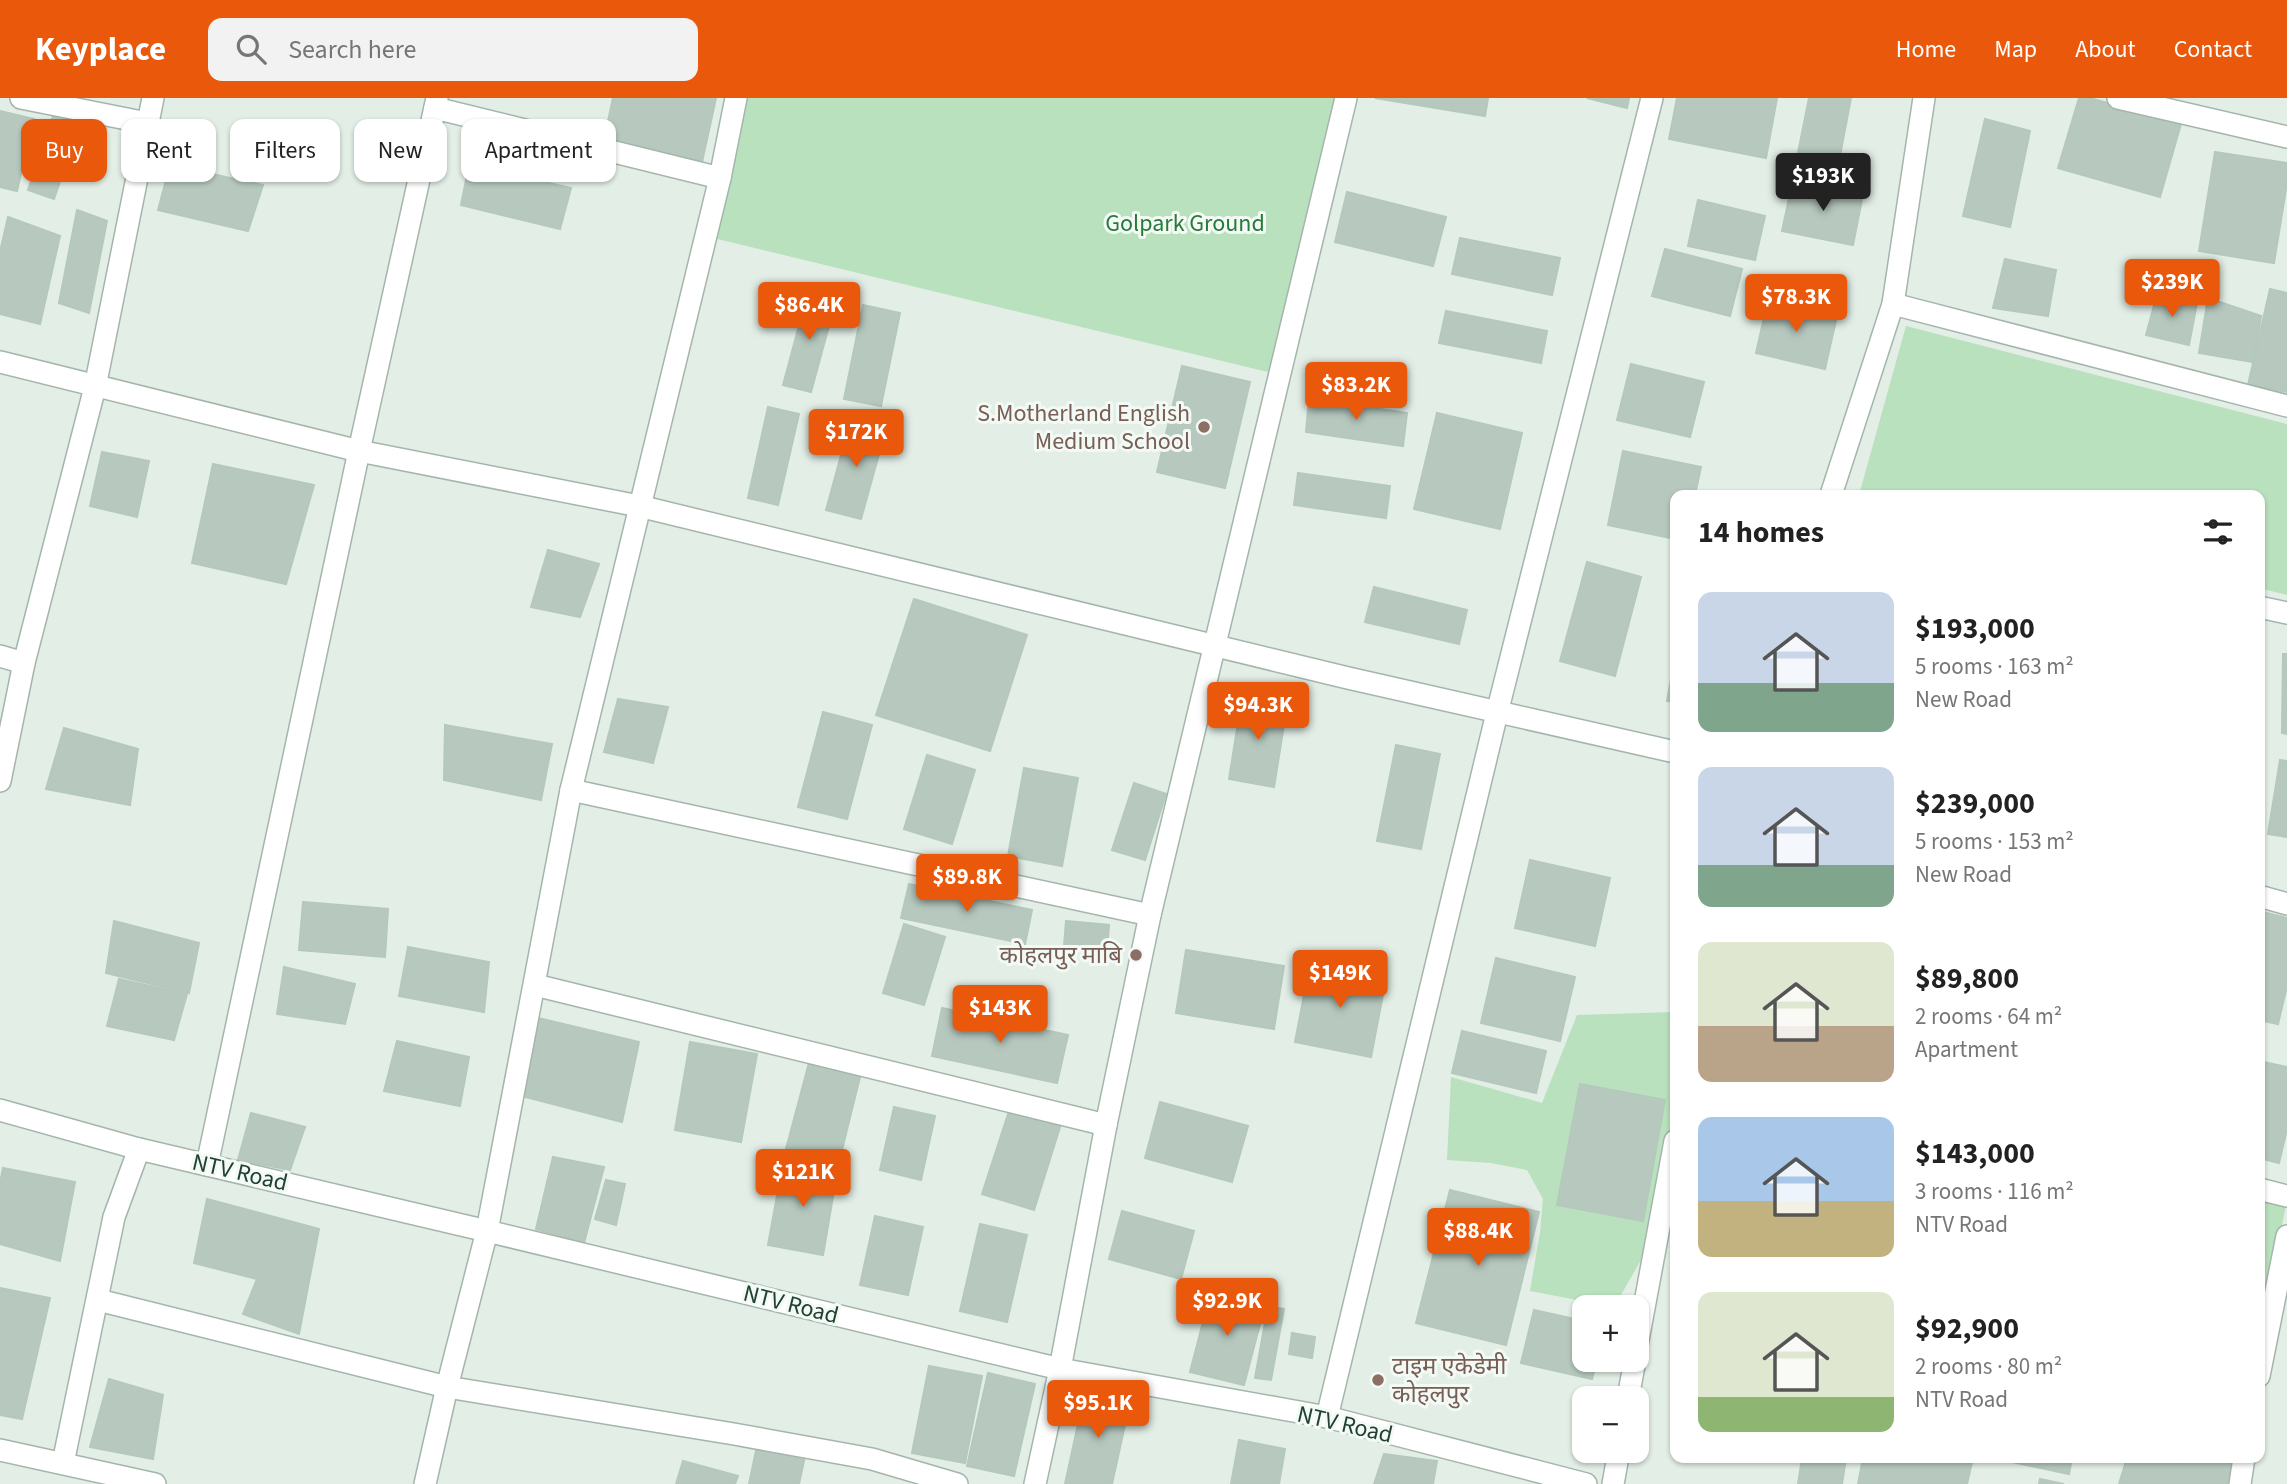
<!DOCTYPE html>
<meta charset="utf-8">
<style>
:root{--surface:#fff;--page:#f2f2f2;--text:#222;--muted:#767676;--accent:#ea580c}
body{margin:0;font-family:"Source Sans 3","Noto Sans Devanagari",sans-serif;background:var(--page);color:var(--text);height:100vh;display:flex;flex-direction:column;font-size:26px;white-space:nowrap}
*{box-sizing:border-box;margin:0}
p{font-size:23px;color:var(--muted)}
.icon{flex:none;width:38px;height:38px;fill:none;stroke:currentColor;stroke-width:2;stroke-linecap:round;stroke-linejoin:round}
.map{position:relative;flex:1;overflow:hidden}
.drawer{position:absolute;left:1670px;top:392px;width:595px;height:973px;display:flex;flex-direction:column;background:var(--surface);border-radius:14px;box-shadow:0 2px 5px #0004}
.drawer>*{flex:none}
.hud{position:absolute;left:21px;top:21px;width:665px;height:63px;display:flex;gap:14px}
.buttons{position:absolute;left:1572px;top:1197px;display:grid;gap:14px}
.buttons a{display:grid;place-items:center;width:77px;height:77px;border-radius:14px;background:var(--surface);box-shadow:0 2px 5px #0004;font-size:35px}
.price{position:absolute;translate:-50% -60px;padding:0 16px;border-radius:7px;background:var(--accent);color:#fff;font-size:23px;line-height:46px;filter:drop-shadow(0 2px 4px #0008)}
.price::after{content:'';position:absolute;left:50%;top:42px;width:21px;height:16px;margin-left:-10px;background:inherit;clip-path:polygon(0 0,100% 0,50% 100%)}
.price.active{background:#222;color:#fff}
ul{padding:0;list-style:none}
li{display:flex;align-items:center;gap:21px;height:175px;padding:0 28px}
li span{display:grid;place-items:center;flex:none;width:196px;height:140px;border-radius:14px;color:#555}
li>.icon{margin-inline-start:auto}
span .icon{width:84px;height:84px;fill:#fffc;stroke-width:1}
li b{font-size:30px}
h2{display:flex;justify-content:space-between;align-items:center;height:84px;padding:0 28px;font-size:30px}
.chip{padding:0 24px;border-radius:14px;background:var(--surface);box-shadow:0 2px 5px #0004;font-size:24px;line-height:63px}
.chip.active{background:var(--accent);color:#fff}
header{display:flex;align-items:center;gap:42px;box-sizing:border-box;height:98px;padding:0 35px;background:var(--accent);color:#fff}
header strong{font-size:33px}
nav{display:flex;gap:38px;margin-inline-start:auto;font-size:24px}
.search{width:490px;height:63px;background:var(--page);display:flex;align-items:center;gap:18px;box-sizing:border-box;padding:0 24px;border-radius:14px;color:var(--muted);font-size:26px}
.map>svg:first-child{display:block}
.green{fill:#b9e1bd}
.building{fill:#b7c9bf;stroke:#b4c8bc;stroke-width:2}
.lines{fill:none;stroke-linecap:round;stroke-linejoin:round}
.minor-casing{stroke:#a4b6ac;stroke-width:24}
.minor{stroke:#fff;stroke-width:21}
.education-dot{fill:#8d6e63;stroke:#f3faf5;stroke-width:2.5}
.labels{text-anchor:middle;stroke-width:6;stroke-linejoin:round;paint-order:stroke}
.park-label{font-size:24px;fill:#277b38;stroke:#f3faf5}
.education-label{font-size:24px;fill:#785e54;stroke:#f3faf5;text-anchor:end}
.street-label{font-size:24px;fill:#204032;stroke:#f3faf5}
</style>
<header>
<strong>Keyplace</strong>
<div class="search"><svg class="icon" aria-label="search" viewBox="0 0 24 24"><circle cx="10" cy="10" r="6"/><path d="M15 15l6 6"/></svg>Search here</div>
<nav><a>Home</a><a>Map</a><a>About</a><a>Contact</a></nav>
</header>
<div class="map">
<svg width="2287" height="1386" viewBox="0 0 2287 1386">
<rect width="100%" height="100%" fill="#e2eee6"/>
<g class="green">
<polygon points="738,0 1339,0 1280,277 705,138"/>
<polygon points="1906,228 2287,326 2287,497 2259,490 2259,397 1859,397"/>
<polygon points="1675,914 1675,1009 1641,1162 1614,1209 1530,1193 1540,1134 1543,1101 1527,1072 1491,1065 1447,1062 1451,979 1542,1005 1577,917"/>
<polygon points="2259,1100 2286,1107 2259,1246"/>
</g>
<g class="building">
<polygon points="613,0 716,0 702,64 604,42"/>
<polygon points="1375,0 1488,0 1485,18"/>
<polygon points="1587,0 1629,0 1627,10"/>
<polygon points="1677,0 1777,0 1766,60 1669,41"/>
<polygon points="1809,0 1851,0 1839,63 1798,55"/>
<polygon points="2079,0 2090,0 2181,26 2160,99 2058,70"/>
<polygon points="0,13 34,21 17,93 0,89"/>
<polygon points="54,15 81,22 54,101 28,92"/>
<polygon points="1985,21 2030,33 2010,129 1963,118"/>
<polygon points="2215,54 2287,65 2287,85 2274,165 2199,153"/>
<polygon points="170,67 263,87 248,133 158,112"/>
<polygon points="469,67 571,90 560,131 461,107"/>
<polygon points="1793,82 1863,96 1853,147 1782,133"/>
<polygon points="1347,94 1446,119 1433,168 1335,144"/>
<polygon points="1698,102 1765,118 1755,162 1688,148"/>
<polygon points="77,112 107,123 89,215 59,205"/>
<polygon points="8,119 60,138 40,226 0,216 0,154"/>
<polygon points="1460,140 1560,160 1552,197 1452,176"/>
<polygon points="1665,151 1742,171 1730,218 1652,198"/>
<polygon points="2005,161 2056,172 2048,218 1993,210"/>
<polygon points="2270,191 2287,195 2287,294 2248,287"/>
<polygon points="2158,193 2197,205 2189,247 2146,237"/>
<polygon points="808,194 836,202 811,294 783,287"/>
<polygon points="2208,200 2261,218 2253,264 2199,255"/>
<polygon points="1768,202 1837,218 1825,271 1756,255"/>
<polygon points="863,207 900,215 881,308 844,301"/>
<polygon points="1446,213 1547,233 1541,265 1439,245"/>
<polygon points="1631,266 1704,284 1690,339 1617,322"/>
<polygon points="1182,268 1250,284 1225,390 1157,374"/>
<polygon points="1309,300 1407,315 1403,348 1306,334"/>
<polygon points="768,309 799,316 778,407 748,400"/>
<polygon points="1437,315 1522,335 1500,431 1414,411"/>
<polygon points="851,321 886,331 861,421 826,412"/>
<polygon points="1623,353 1701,369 1695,397 1675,397 1675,441 1608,427"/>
<polygon points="102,354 149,363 137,419 90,408"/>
<polygon points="213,366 314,387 286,486 192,465"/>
<polygon points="1298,375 1390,388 1386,420 1294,407"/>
<polygon points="548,452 599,466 580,519 531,509"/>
<polygon points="1587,464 1641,479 1615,578 1560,563"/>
<polygon points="1374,489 1467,512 1459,546 1365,524"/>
<polygon points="914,501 1027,537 990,653 876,617"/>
<polygon points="2283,556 2287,556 2287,636 2282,635"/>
<polygon points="1675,560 1675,604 1667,603"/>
<polygon points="1242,600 1287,608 1274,689 1229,681"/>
<polygon points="618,601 668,609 653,665 604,654"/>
<polygon points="823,614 872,627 847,721 798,709"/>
<polygon points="445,627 552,646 541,702 444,682"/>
<polygon points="64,630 138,651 130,707 46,691"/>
<polygon points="1396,647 1440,656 1421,751 1377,743"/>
<polygon points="927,657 975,672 952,746 904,731"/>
<polygon points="2280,662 2287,663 2287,739 2268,736"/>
<polygon points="1024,670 1078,680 1062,768 1008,758"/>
<polygon points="1134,685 1166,696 1145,762 1112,752"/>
<polygon points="1530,762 1610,780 1595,848 1515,830"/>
<polygon points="909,786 1032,812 1025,846 901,820"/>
<polygon points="303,804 388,811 385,859 299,852"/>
<polygon points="2259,813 2287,820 2287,888 2278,926 2259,922"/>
<polygon points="114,823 199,845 189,895 106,875"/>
<polygon points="1066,823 1109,827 1107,852 1064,848"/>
<polygon points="904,826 945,839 924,907 883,895"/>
<polygon points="408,849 489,864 484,914 399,898"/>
<polygon points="1186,852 1284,868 1274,931 1176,915"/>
<polygon points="1496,860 1575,879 1560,943 1481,925"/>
<polygon points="1310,866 1386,881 1371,959 1295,944"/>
<polygon points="284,869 355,886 345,926 277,916"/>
<polygon points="119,881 187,896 174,942 107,928"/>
<polygon points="942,910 1068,937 1057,985 932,958"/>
<polygon points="534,919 639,944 622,1024 518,997"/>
<polygon points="1462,933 1546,953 1536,995 1452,975"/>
<polygon points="397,943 469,959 460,1008 384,993"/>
<polygon points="690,944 757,956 741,1044 675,1032"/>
<polygon points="810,961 861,975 839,1064 786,1051"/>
<polygon points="2259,963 2287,969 2287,1031 2279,1065 2259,1060"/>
<polygon points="1580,986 1665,1002 1643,1123 1557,1107"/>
<polygon points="1160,1004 1248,1028 1232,1084 1145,1060"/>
<polygon points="894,1009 935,1018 921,1082 880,1072"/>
<polygon points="1010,1010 1061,1026 1034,1112 982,1096"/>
<polygon points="251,1015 305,1029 290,1072 238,1062"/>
<polygon points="553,1059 604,1069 584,1145 536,1131"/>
<polygon points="783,1065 837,1075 823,1157 768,1147"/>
<polygon points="3,1070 75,1084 60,1163 0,1146 0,1085"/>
<polygon points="606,1082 625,1086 616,1127 595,1121"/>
<polygon points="1450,1092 1539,1114 1506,1247 1416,1225"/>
<polygon points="207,1101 319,1131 299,1236 243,1216 257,1181 194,1165"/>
<polygon points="1122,1113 1194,1133 1181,1181 1109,1161"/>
<polygon points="875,1118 923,1129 908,1197 860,1187"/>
<polygon points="980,1126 1027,1137 1007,1224 960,1213"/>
<polygon points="0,1190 50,1200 22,1321 0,1317"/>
<polygon points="1211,1193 1265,1207 1244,1287 1190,1274"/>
<polygon points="1268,1208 1284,1211 1271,1282 1255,1280"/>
<polygon points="1534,1212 1584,1223 1584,1262 1597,1262 1592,1281 1521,1265"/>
<polygon points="1292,1235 1315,1239 1312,1260 1289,1256"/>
<polygon points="929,1268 982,1278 965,1365 912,1355"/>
<polygon points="988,1275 1035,1286 1014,1378 967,1368"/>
<polygon points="109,1281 163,1297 153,1361 90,1349"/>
<polygon points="1085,1294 1130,1304 1112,1386 1065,1386"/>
<polygon points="1239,1342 1285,1351 1279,1386 1231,1386"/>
<polygon points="757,1348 805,1358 799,1386 749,1386"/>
<polygon points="1384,1356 1437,1363 1433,1386 1374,1386"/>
<polygon points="1802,1360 1846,1360 1842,1386 1798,1386"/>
<polygon points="1863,1360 1973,1360 1967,1386 1858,1386"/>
<polygon points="2013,1360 2072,1360 2069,1376 2012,1364"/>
<polygon points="2127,1360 2168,1360 2183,1365 2184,1360 2237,1361 2229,1386 2119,1386"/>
<polygon points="683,1363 738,1378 735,1386 676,1386"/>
<polygon points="2040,1381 2064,1386 2039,1386"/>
</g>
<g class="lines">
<defs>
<g id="minor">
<polyline points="21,0 147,25"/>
<polyline points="2118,0 2287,39"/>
<polyline points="435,10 720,80"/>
<polyline points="1893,206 2287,308"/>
<polyline points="0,264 359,353 639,408 1348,580 1675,654"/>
<polyline points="1831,397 1893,206 1924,0"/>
<polyline points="2259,509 2287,515"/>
<polyline points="0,558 24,565"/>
<polyline points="0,683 24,565 95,289 153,0"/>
<polyline points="571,692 1150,817"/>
<polyline points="2259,798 2287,806"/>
<polyline points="535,887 1106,1027"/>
<polyline points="0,1012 139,1051 487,1133 1060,1271 1327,1319 1586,1386"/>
<polyline points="207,1067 359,353 437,0"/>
<polyline points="2259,1091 2287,1098"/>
<polyline points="98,1202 447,1289 734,1336 872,1361 957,1386"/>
<polyline points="1636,1253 1675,1043"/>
<polyline points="2259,1278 2287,1138"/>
<polyline points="1628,1300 1635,1262"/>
<polyline points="1327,1319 1497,615 1652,0"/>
<polyline points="0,1352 155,1386"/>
<polyline points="63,1365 114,1119 139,1051"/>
<polyline points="425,1386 447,1289 487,1133 571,692 720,80 736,0"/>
<polyline points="1035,1386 1060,1271 1106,1027 1150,817 1346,0"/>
<polyline points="1613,1386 1619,1353"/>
<polyline points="2240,1386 2244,1360"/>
</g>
</defs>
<use href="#minor" class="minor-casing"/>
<use href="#minor" class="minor"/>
</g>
<g class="education-dot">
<circle cx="1204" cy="329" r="7"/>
<circle cx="1136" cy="857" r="7"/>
<circle cx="1378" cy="1282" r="7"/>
</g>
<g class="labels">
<g class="park-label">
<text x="1185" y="133">Golpark Ground</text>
</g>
<g class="education-label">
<text x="1190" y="323">S.Motherland English<tspan x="1190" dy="28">Medium School</tspan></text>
<text x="1122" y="865">कोहलपुर माबि</text>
<text x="1392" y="1276" text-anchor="start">टाइम एकेडेमी<tspan x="1392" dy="28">कोहलपुर</tspan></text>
</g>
<g class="street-label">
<text transform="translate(240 1074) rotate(13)" y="8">NTV Road</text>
<text transform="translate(791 1206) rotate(14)" y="8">NTV Road</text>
<text transform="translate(1345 1326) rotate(13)" y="8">NTV Road</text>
</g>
</g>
</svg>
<div class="buttons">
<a>+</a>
<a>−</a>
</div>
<b class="price active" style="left:1823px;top:115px">$193K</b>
<b class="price" style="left:2172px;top:221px">$239K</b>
<b class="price" style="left:1796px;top:236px">$78.3K</b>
<b class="price" style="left:809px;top:244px">$86.4K</b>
<b class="price" style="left:1356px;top:324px">$83.2K</b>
<b class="price" style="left:856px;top:371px">$172K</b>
<b class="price" style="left:1258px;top:644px">$94.3K</b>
<b class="price" style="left:967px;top:816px">$89.8K</b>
<b class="price" style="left:1340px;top:912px">$149K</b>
<b class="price" style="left:1000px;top:947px">$143K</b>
<b class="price" style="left:803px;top:1111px">$121K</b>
<b class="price" style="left:1478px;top:1170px">$88.4K</b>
<b class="price" style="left:1227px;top:1240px">$92.9K</b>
<b class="price" style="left:1098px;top:1342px">$95.1K</b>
<div class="hud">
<a class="chip active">Buy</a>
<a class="chip">Rent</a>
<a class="chip">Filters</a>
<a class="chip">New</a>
<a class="chip">Apartment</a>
</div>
<section class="drawer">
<h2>14 homes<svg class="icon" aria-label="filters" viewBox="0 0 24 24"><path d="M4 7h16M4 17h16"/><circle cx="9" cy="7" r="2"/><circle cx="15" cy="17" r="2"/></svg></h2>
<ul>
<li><span style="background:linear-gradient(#c9d6e8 65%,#7fa58c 0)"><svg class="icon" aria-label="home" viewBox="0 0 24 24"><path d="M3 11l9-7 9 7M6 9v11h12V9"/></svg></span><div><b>$193,000</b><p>5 rooms · 163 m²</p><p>New Road</p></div></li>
<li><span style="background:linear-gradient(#c9d6e8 70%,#7fa58c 0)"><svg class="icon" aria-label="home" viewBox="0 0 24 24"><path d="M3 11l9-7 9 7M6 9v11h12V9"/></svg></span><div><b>$239,000</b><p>5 rooms · 153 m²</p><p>New Road</p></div></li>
<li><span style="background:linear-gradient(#dfe7d0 60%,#b9a48a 0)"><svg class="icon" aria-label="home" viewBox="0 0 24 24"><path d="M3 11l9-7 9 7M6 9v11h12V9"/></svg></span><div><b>$89,800</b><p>2 rooms · 64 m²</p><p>Apartment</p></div></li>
<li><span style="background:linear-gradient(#a9c7e8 60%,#c2b280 0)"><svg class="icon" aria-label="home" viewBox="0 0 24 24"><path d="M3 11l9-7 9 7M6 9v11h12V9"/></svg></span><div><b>$143,000</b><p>3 rooms · 116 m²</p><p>NTV Road</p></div></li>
<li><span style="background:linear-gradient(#dfe7d0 75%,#8fb573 0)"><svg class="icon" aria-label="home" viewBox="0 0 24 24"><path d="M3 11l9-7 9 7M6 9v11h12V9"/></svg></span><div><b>$92,900</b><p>2 rooms · 80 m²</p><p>NTV Road</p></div></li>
</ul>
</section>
</div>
